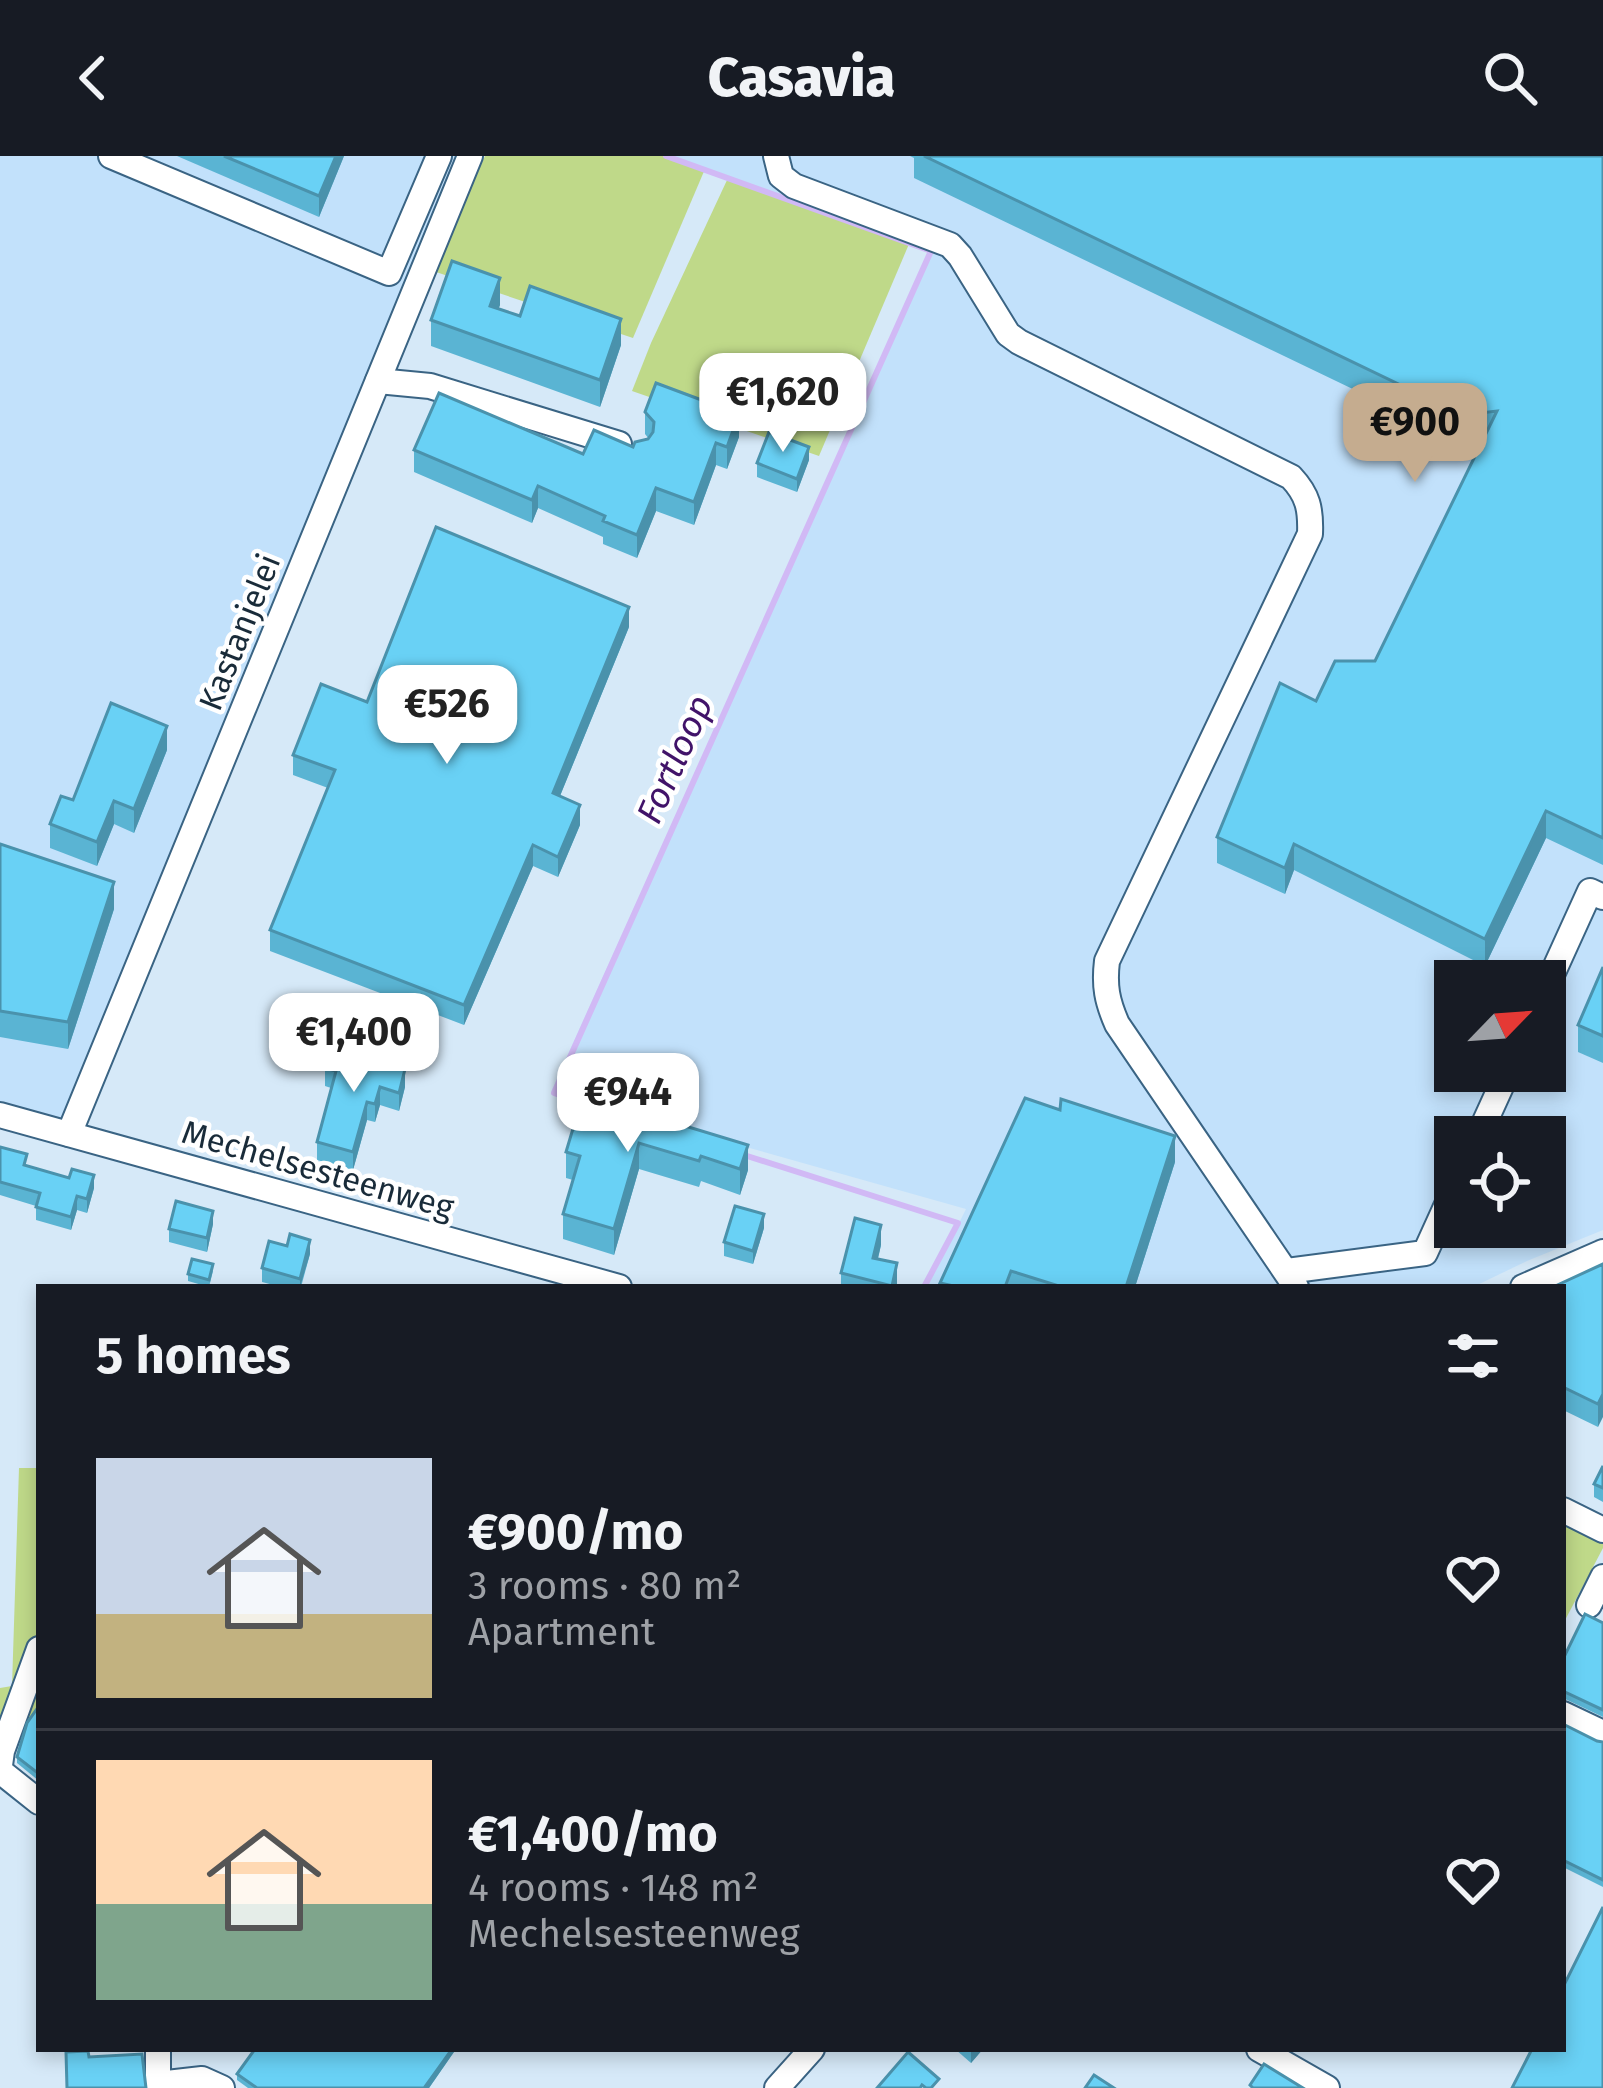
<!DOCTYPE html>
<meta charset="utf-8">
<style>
:root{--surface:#171b24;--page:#20242c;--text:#f1f3f6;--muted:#9ea1a6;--line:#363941;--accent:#c5ac8f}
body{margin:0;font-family:"Fira Sans",sans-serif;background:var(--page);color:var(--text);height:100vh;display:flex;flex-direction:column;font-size:45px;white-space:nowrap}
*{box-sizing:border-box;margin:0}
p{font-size:39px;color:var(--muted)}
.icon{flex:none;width:66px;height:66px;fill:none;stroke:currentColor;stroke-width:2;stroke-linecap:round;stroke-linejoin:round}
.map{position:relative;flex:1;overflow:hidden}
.side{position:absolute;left:36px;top:1128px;width:1530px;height:768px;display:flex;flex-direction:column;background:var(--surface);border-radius:0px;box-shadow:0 6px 18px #0003}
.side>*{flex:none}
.needle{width:78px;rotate:65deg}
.tools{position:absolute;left:1434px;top:804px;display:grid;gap:24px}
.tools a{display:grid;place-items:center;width:132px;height:132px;border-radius:0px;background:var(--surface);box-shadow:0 6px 18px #0003;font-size:60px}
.price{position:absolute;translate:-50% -102px;padding:0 27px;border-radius:24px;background:#fff;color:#222;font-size:39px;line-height:78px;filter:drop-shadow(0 3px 6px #0008)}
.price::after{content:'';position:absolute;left:50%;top:72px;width:36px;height:27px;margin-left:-18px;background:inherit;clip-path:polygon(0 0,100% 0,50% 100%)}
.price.selected{background:var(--accent);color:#111}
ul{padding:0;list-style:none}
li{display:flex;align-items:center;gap:36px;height:300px;padding:0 60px}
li+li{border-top:3px solid var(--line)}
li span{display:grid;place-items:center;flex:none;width:336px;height:240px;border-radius:0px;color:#555}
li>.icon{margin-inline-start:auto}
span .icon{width:144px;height:144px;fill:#fffc;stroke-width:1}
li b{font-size:51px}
h2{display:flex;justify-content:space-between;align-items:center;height:144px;padding:0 60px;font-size:51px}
header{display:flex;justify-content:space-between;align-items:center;height:156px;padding:0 60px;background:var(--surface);font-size:54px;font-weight:800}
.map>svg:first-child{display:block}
.built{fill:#c2e1fb;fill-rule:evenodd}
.green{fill:#bfd989}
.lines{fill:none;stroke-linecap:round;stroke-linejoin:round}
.stream{stroke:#d1b9f5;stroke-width:6}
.minor-casing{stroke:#3a6484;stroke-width:28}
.minor{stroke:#fff;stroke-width:24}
.wall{fill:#5ab4d3}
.shaded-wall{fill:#4a92ac}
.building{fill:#69d1f5;stroke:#4a92ac;stroke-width:3}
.labels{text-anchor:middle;stroke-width:9;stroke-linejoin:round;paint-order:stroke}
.street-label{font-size:33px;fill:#192b39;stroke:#fff}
.water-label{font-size:36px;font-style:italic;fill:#411369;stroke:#fff}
</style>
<header><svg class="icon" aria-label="back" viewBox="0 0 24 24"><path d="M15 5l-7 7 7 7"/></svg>Casavia<svg class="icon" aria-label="search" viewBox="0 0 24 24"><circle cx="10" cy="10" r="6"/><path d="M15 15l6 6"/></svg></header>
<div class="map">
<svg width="1603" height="1932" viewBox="0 0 1603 1932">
<rect width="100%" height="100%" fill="#d6e9f8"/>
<g class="built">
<polygon points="0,0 484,0 69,978 0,964"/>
<path d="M669,0H1603V1074L1527,1105L1473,1131H927L966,1053L551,936L930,96ZM1455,825H1545V915H1455ZM1455,981H1545V1071H1455Z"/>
</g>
<g class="green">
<polygon points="485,0 669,0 705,13 633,182 433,115"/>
<polygon points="728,22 909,88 819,300 632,235 651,187"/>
<polygon points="19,1312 39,1312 39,1557 2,1609 0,1609 0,1532 12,1530"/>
<polygon points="1563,1368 1603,1388 1603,1392 1563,1468"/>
</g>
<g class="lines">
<g class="stream">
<polyline points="588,949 554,937 931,95 666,0"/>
<polyline points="744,999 958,1067 924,1131"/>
</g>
<defs>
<g id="minor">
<polyline points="111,0 389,117 439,0"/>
<path d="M776,0L781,20L794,30L950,89L960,100L1008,178L1019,186L1291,321C1308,339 1311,353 1310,378L1107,805C1104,830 1107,845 1117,868L1296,1131"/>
<polyline points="378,225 430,230 619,288"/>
<polyline points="1545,834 1590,735 1603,741"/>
<polyline points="0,959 619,1131"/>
<polyline points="69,978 470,0"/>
<polyline points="1478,981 1508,915"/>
<polyline points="1287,1115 1425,1097 1455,1031"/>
<polyline points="1523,1131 1603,1096"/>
<polyline points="1563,1354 1603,1374"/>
<polyline points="1589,1449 1603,1421"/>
<polyline points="1563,1558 1603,1577"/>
<polyline points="0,1609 2,1595 39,1493"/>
<polyline points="0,1615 39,1646"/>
<polyline points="158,1893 158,1932"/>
<polyline points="1259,1893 1327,1932"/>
<polyline points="158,1928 202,1923 222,1932"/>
<polyline points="777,1932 812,1893"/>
</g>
</defs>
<use href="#minor" class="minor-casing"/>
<use href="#minor" class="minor"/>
</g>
<g class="wall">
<polygon points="177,0 344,0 319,61"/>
<polygon points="910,0 1603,0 1603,709 1546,682 1485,810 1294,714 1285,738 1217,707 1217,681 1316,545 1375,505 1483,283 1463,286 914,22 914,2"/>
<polygon points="500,149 498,153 520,160 621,189 600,251 431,190 431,164"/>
<polygon points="645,256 739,281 727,313 716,309 694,369 656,355 637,402 603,388 603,381 538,352 532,367 414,316 414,294 583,298 633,291 649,283 645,278"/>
<polygon points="809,304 797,336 757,321 757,307"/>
<polygon points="629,471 560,640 580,669 558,721 533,710 464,869 270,795 270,774 328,632 293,619 293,599"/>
<polygon points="167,594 134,677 114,668 97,710 50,692 50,668 73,644"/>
<polygon points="0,688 114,753 68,893 0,881"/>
<polygon points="1603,811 1603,907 1578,896 1578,869"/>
<polygon points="325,912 405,931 399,955 380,949 375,966 367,964 353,1014 317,1004 317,986 331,932 325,930"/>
<polygon points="583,939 748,1014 740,1039 701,1025 699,1031 639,1013 614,1099 563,1083 563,1058 573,1024 566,1022 566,996"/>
<polygon points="0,991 27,1010 94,1032 87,1057 77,1054 71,1074 36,1064 36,1050 0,1039"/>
<polygon points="1175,1006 1135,1131 940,1131 940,1127"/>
<polygon points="213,1068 207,1096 169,1086 169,1073"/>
<polygon points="764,1072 753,1108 724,1100 724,1086"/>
<polygon points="881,1089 878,1103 897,1128 896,1131 841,1131 841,1117"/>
<polygon points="310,1098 301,1131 281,1131 262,1126 262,1112"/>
<polygon points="1603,1108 1598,1271 1563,1254 1563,1131"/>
<polygon points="213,1115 209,1131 188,1125 188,1118"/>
<polygon points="1603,1310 1603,1346 1594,1341 1594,1328"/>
<polygon points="1603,1467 1603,1561 1563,1542 1563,1503"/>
<polygon points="39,1550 39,1625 17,1607 17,1601"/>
<polygon points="1563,1568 1597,1585 1603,1586 1603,1731 1563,1711"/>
<polygon points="255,1893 456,1893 429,1932 248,1932 237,1924 237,1918"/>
<polygon points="955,1893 983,1893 971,1907"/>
</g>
<g class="shaded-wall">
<polygon points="336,0 344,0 319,61 319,40"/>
<polygon points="500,122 500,149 490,176 490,150"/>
<polygon points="621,163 621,189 600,251 600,224"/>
<polygon points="739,258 739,281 727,313 727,291"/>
<polygon points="716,287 716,309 694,369 694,346"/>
<polygon points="809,291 809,304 797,336 797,323"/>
<polygon points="538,330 538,352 532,367 532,344"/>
<polygon points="656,332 656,355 637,402 637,379"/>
<polygon points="629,451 629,471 553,657 553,637"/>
<polygon points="167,570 167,594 134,677 134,653"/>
<polygon points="114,645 114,668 97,710 97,686"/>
<polygon points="580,649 580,669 558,721 558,701"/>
<polygon points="1546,655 1546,682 1485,810 1485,783"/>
<polygon points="1294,688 1294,714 1285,738 1285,712"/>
<polygon points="533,689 533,710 464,869 464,849"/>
<polygon points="114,726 114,753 68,893 68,866"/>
<polygon points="405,913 405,931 399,955 399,937"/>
<polygon points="380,931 380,949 375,966 375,948"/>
<polygon points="367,946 367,964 353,1014 353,996"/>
<polygon points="1175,980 1175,1006 1135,1131 1126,1131"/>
<polygon points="639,987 639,1013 614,1099 614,1073"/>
<polygon points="748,989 748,1014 740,1039 740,1013"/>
<polygon points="94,1019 94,1032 87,1057 87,1043"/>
<polygon points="77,1040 77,1054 71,1074 71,1061"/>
<polygon points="213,1055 213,1068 207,1096 207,1082"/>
<polygon points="764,1058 764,1072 753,1108 753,1095"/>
<polygon points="881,1069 881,1089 873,1122 873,1102"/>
<polygon points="310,1084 310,1098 300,1131 300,1123"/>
<polygon points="897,1107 897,1128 896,1131 892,1131"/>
<polygon points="1603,1238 1603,1261 1598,1271 1598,1248"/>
<polygon points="452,1893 456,1893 429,1932 424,1932"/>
<polygon points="971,1893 983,1893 971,1907"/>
</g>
<g class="building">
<polygon points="224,0 336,0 319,40"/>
<polygon points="924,0 1603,0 1603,682 1546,655 1485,783 1294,688 1285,712 1217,681 1280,527 1316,545 1335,505 1375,505 1497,255 1463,259"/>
<polygon points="452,105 500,122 490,150 520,160 530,130 621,163 600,224 431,164"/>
<polygon points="656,227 739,258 727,291 716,287 694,346 656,332 637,379 603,365 605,360 538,330 532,344 414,294 439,237 583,298 594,274 633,291 635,286 648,283 653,276 654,266 645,256"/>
<polygon points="769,276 809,291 797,323 757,307"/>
<polygon points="436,371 629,451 553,637 580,649 558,701 533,689 464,849 270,774 335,614 293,599 321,528 367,546"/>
<polygon points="111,547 167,570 134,653 114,645 97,686 50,668 61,640 73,644"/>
<polygon points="0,688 114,726 68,866 0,855"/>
<polygon points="1603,811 1603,880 1578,869"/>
<polygon points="331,892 405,913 399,937 380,931 375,948 367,946 353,996 317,986 336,915 325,912"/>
<polygon points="583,939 748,989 740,1013 701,1000 699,1005 639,987 614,1073 563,1058 580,1000 566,996"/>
<polygon points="1025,942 1060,954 1061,943 1175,980 1126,1131 1062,1131 1011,1115 1005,1131 958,1131 940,1127"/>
<polygon points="0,991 27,998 24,1009 69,1022 72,1013 94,1019 87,1043 77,1040 71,1061 36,1051 40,1037 0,1026"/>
<polygon points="176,1045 213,1055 207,1082 169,1073"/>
<polygon points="735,1050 764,1058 753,1095 724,1086"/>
<polygon points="855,1062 881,1069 873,1102 897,1107 892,1130 841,1117"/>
<polygon points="290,1078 310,1084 300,1123 262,1112 269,1085 287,1090"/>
<polygon points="192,1103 213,1108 209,1124 188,1118"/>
<polygon points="1603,1108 1603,1238 1598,1248 1563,1231 1563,1131 1553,1131"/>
<polygon points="1603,1310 1603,1332 1594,1328"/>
<polygon points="1585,1458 1603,1467 1603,1554 1563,1535 1563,1503"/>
<polygon points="39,1550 39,1618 17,1601 27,1567"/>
<polygon points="1563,1568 1597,1585 1603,1586 1603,1724 1563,1704"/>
<polygon points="1603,1751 1603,1932 1512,1932 1532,1893 1563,1893 1563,1831"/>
<polygon points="255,1893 452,1893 424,1932 257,1932 237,1918"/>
<polygon points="88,1895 89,1901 142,1898 146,1932 67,1932 66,1896"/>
<polygon points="908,1896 939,1923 931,1932 926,1932 922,1929 920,1932 877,1932"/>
<polygon points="1264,1908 1303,1932 1253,1932 1250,1929"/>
<polygon points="1094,1919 1114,1932 1085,1932"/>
</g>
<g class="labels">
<g class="street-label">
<text transform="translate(239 476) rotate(-68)" y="12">Kastanjelei</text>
<text transform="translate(318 1013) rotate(16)" y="12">Mechelsesteenweg</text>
</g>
<g class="water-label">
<text transform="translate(674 603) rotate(-66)" y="13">Fortloop</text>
</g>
</g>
</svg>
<div class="tools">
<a><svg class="needle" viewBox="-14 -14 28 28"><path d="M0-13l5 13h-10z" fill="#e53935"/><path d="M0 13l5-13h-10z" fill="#9ea1a6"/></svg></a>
<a><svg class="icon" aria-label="locate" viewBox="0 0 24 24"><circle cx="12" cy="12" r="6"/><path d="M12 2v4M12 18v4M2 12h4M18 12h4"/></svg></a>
</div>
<b class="price" style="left:783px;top:299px">€1,620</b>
<b class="price selected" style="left:1415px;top:329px">€900</b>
<b class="price" style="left:447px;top:611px">€526</b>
<b class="price" style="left:354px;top:939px">€1,400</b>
<b class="price" style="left:628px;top:999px">€944</b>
<section class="side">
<h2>5 homes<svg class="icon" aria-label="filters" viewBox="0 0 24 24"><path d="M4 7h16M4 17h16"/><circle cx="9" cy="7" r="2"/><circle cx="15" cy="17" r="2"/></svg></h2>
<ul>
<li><span style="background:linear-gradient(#c9d6e8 65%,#c2b280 0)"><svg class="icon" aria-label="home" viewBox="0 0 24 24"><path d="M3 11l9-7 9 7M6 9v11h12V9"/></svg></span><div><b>€900/mo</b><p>3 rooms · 80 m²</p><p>Apartment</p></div><svg class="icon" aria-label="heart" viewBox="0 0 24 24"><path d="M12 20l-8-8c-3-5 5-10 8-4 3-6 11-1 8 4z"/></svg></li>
<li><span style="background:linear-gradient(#ffd9b3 60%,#7fa58c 0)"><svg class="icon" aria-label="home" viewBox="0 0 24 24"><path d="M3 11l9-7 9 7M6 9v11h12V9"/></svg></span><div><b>€1,400/mo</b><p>4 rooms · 148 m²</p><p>Mechelsesteenweg</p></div><svg class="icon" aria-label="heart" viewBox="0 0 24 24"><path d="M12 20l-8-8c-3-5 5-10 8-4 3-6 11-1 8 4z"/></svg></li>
</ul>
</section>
</div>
